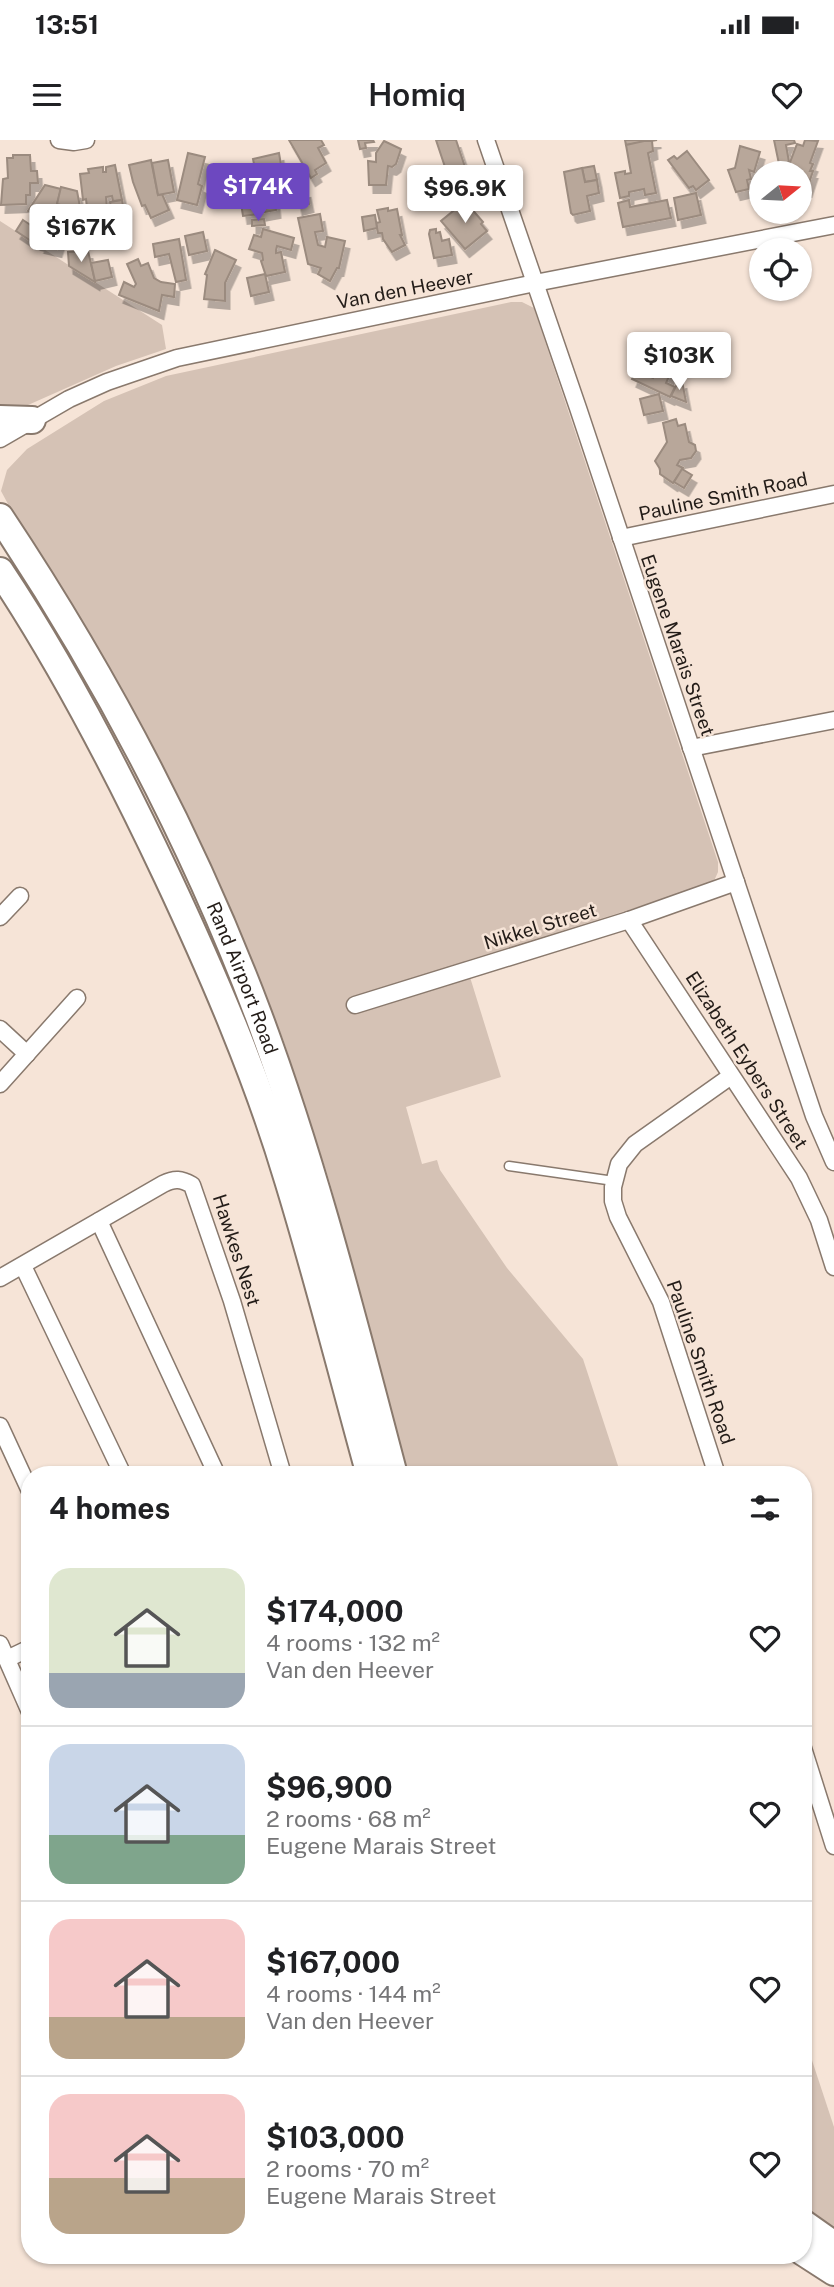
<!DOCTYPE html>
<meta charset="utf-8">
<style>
:root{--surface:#fff;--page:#f2f2f2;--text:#202124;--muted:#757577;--line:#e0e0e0;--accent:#6d48c0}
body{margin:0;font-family:"Public Sans",sans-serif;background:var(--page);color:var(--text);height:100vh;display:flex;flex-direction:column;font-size:26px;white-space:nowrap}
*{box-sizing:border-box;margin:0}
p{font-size:23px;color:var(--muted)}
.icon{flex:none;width:38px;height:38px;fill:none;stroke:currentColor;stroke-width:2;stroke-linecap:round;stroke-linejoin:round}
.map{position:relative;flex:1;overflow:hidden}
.drawer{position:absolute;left:21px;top:1326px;width:791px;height:798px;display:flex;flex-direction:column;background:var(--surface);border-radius:28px;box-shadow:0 2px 5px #0004}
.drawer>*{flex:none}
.needle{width:46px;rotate:72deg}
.controls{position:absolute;left:749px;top:21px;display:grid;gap:14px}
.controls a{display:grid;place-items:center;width:63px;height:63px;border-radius:50%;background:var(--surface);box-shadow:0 2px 5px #0004;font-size:35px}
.price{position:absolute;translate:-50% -60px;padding:0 16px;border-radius:7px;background:#fff;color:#222;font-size:23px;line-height:46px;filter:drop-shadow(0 2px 4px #0008)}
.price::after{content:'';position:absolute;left:50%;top:42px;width:21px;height:16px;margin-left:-10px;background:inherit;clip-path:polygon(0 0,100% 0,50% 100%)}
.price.on{background:var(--accent);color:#fff}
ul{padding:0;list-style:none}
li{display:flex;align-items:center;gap:21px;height:175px;padding:0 28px}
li+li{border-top:2px solid var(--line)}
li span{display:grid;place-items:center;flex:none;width:196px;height:140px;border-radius:21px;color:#555}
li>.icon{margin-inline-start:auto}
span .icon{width:84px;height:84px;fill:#fffc;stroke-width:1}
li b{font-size:30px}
h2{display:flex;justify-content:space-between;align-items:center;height:84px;padding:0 28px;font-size:30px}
.status{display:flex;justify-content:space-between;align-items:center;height:49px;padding:0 35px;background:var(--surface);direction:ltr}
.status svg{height:19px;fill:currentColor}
header{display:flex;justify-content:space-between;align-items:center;height:91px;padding:0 28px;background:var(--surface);font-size:32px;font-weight:600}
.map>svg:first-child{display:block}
.green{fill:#d5c2b5}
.building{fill:#b8a79a;stroke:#9b8b7f;stroke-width:2;filter:url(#shadow)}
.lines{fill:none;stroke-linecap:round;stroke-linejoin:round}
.lane-casing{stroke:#89796d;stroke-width:11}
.street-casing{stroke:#89796d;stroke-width:19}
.primary-casing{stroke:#89796d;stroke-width:30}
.lane{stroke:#fff;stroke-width:8}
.street{stroke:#fff;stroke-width:16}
.primary{stroke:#fff;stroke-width:26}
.labels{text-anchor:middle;stroke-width:5;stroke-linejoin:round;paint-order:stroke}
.street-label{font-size:19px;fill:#231c18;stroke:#f6e4d7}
</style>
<div class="status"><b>13:51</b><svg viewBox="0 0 49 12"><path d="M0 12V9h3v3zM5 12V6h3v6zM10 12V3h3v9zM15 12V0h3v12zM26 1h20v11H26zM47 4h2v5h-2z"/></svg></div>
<header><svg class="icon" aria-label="menu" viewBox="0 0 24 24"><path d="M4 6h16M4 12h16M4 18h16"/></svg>Homiq<svg class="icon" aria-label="heart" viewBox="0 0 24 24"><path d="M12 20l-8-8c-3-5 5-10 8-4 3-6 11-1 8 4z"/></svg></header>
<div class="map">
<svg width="834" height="2147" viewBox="0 0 834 2147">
<defs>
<filter id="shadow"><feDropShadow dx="4.5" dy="8" stdDeviation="0" flood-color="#0004"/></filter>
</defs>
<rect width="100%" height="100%" fill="#f6e4d7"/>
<g class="green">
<polygon points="0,81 162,185 166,209 116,226 19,269 0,270"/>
<polygon points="511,162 522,162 534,168 718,722 718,732 714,741 693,750 465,821 501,937 406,967 422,1024 437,1020 440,1030 507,1128 583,1219 621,1335 407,1335 330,1043 283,899 236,787 1,351 7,330 27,309 104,261 166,236"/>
<polygon points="803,1893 834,1987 834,2091 803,2068"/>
</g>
<g class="building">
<polygon points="289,0 321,0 324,5 318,8 326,23 315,30 317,34 311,38"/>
<polygon points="358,0 373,0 374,2 365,3 366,8 360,9"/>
<polygon points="436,0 456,0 466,30 448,36"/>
<polygon points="625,0 657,0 626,5"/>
<polygon points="774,0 794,0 795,3 786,5 789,22 779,24"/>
<polygon points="805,0 818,1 810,23 813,24 810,31 813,31 807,49 800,46 800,33 786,33 797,4 803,6"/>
<polygon points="384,1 401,9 396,24 392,27 388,26 386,45 369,45 368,21 376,22 376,13"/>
<polygon points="644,1 652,1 653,11 648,13 656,53 645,55 644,49 629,52 629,56 620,58 615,33 625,31 625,34 631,33 626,5"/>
<polygon points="740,6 760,12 754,32 749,30 751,39 747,40 749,49 736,52 728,30 735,28"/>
<polygon points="687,11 709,40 696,50 693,46 689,48 668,20 674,16 677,19"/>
<polygon points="188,13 205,17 198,44 202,46 197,65 177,60"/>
<polygon points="279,13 281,25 270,27 276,52 265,54 266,57 258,59 256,49 251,47 249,35 253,34 252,30 255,29 253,19"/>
<polygon points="13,15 30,15 31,31 37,31 38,43 30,43 30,55 26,55 26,64 1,65 3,39 8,38 7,18 13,18"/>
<polygon points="151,20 158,55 162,54 169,70 151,78 145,65 142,66 133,42 129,25"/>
<polygon points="168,20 174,52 158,55 152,23"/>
<polygon points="115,25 122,60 113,61 112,56 106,57 109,92 101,93 101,97 93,98 90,75 88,75 86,59 83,60 80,34 89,33 88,29 103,27 103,32 106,32 106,27"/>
<polygon points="594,26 597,40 585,42 582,28"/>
<polygon points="582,28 585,42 597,40 599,53 587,56 590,71 573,75 571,73 564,32"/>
<polygon points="436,44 439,58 424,61 422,46"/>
<polygon points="45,45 61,49 57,64 70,68 57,109 40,105 41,103 36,102 43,75 28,71"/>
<polygon points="61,47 77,51 83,83 67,78 70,68 57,64"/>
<polygon points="306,50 309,64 298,67 295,52"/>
<polygon points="696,53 701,75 678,80 674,58"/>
<polygon points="256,55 259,74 243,76 240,57"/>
<polygon points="122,60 125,77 120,77 121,85 110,86 108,73 112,72 110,62"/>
<polygon points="629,60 630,67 667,60 671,78 623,87 618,63"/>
<polygon points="275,61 276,70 259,73 257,63"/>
<polygon points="463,63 468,69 470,67 483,82 481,84 487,91 465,109 441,81"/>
<polygon points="388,68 388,71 397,69 402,95 400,95 405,105 392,112 383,99 382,93 378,93 376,83 380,82 377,70"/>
<polygon points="88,72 88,75 90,75 92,87 84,88 81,73"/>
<polygon points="320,74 323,91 315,92 318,105 325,107 327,97 345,101 339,128 337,128 330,141 318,134 321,128 308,124 298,78"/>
<polygon points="375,75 377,88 364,91 362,77"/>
<polygon points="264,79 265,85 252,86 252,80"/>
<polygon points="23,80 38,90 31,101 16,91"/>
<polygon points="263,89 294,98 291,110 277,106 276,110 276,113 281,112 285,132 266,136 261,121 263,120 262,113 249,109 254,95 261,97"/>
<polygon points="436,89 436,93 440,92 442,101 449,99 452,115 434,118 429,94 430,90"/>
<polygon points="203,92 207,111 189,115 185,96"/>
<polygon points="179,99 186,140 176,142 169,114 155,117 153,104"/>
<polygon points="215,110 236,120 225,143 225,161 204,159 207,135 205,134"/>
<polygon points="88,111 95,141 95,142 69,126 68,112"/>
<polygon points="138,119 141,126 148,123 154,138 161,142 175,144 174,157 162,155 159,171 119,155 124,142 134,147 136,144 127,124"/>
<polygon points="108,120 112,137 95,141 91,123"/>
<polygon points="265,134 269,152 251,156 247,138"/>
<polygon points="641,218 653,223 646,235 653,238 658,226 671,232 666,243 675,247 670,257 632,239"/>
<polygon points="682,241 686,262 671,256 678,242"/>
<polygon points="659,254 663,271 644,275 640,259"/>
<polygon points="676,279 678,286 685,284 689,302 695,305 696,311 691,318 680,320 677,325 683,328 673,343 660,334 660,329 655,321 667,302 663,283"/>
<polygon points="682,329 692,335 684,348 674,342"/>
</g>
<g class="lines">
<defs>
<polyline id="lane" points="509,1026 614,1041"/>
<g id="street">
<polyline points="59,0 74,2 86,0"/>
<polyline points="486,0 578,268 814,976 834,1022"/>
<polyline points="0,299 69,259 107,242 177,218 535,143 834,85"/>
<polyline points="621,398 834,354"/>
<polyline points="691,608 834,580"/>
<polyline points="0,777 20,756"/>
<polyline points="629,780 799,1038 819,1080 834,1127"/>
<polyline points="355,865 629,780 736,742"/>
<polyline points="0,889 27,914"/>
<polyline points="0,944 77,858"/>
<polyline points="99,1081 217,1335"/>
<polyline points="23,1126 123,1335"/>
<path d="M0,1138L163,1044C175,1038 181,1039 192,1045L232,1161L283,1335"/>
<polyline points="0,1286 30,1351"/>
<polyline points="717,1335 661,1162 618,1077 613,1061 613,1047 619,1024 635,1004 731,936"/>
<polyline points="0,1504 30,1572"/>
<polyline points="7,1519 30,1508"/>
<polyline points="803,1608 834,1706"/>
</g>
<g id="primary">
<polyline points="0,279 32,280"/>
<path id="s1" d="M0,377C103,532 192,699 258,874C314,1024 353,1180 394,1335"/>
<path d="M0,431C64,527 118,632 167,736C213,834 257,936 288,1040C318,1138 343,1237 370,1335"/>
<polyline points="803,2083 834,2105"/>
<polyline points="803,2112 834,2132"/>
</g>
</defs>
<use href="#lane" class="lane-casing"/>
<use href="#street" class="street-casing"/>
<use href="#primary" class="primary-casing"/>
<use href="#lane" class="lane"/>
<use href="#street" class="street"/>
<use href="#primary" class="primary"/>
</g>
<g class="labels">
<g class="street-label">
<text transform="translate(405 149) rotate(-11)" y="7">Van den Heever</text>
<text transform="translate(723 356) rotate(-12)" y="7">Pauline Smith Road</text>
<text transform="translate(678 505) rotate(71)" y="7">Eugene Marais Street</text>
<text transform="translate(540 786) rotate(-17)" y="7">Nikkel Street</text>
<text dy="7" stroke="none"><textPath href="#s1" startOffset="522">Rand Airport Road</textPath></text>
<text transform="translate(747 920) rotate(57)" y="7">Elizabeth Eybers Street</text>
<text transform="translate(237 1110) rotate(72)" y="7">Hawkes Nest</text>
<text transform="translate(701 1222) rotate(71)" y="7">Pauline Smith Road</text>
</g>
</g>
</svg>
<div class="controls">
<a><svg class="needle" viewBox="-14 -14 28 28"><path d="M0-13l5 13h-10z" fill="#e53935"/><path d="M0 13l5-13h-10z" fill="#757577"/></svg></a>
<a><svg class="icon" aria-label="locate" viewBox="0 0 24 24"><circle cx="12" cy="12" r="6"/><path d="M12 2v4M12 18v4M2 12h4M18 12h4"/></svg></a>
</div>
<b class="price on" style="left:258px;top:83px">$174K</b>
<b class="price" style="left:465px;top:85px">$96.9K</b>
<b class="price" style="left:81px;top:124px">$167K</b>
<b class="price" style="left:679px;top:252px">$103K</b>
<section class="drawer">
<h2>4 homes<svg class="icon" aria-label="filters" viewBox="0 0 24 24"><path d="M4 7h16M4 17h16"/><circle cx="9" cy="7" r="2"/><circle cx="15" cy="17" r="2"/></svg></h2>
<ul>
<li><span style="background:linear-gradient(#dfe7d0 75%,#9aa5b1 0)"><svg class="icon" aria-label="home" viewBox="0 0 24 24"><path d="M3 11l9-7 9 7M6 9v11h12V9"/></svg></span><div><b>$174,000</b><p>4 rooms · 132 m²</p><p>Van den Heever</p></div><svg class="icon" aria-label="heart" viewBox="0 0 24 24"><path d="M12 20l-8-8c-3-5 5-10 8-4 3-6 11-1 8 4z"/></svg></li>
<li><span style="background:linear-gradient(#c9d6e8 65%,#7fa58c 0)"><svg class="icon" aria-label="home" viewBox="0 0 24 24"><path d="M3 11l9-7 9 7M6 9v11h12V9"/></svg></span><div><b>$96,900</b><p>2 rooms · 68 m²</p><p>Eugene Marais Street</p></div><svg class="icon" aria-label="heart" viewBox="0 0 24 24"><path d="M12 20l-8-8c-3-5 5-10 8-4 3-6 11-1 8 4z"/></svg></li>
<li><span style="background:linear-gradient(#f6c9c9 70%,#b9a48a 0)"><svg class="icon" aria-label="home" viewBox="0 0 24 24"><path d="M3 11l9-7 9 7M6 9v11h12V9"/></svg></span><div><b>$167,000</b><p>4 rooms · 144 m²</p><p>Van den Heever</p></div><svg class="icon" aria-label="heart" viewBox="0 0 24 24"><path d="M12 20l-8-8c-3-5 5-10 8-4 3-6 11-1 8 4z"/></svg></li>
<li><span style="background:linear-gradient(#f6c9c9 60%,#b9a48a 0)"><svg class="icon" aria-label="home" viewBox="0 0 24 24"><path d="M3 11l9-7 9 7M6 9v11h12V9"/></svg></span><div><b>$103,000</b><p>2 rooms · 70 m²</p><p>Eugene Marais Street</p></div><svg class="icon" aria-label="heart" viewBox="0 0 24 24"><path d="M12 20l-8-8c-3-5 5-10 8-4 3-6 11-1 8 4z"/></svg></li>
</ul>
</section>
</div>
